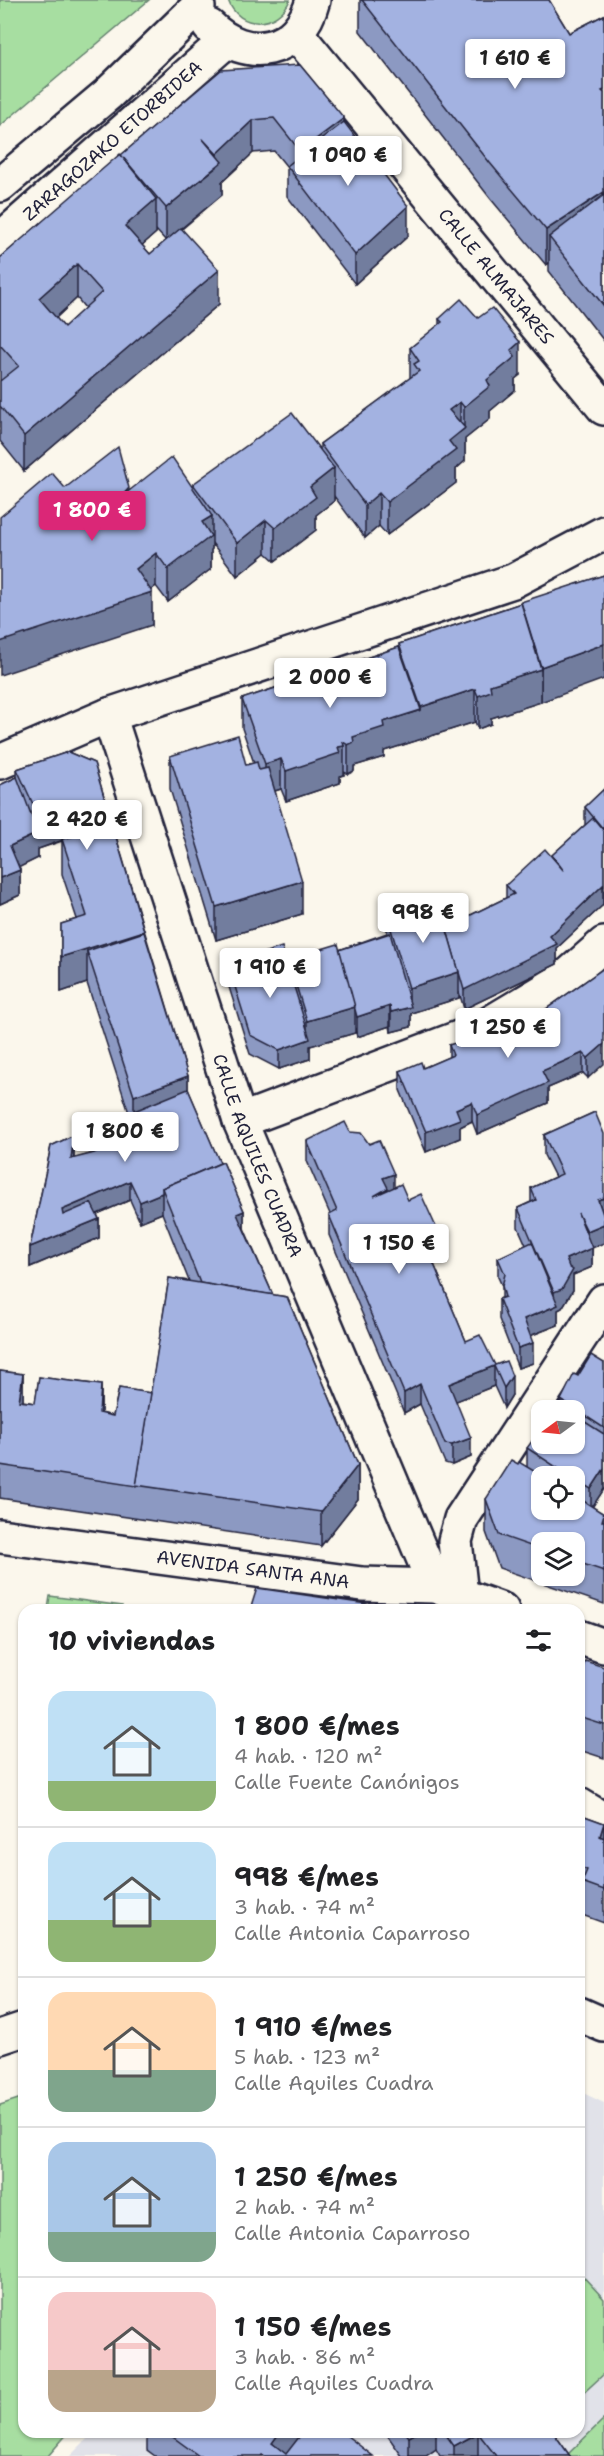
<!DOCTYPE html>
<html lang="es">
<meta charset="utf-8">
<style>
:root{--surface:#fff;--page:#f6f6f6;--text:#202124;--muted:#757577;--line:#e0e0e0;--accent:#db2777}
body{margin:0;font-family:"Shantell Sans",sans-serif;background:var(--page);color:var(--text);height:100vh;display:flex;flex-direction:column;font-size:22px;white-space:nowrap}
*{box-sizing:border-box;margin:0}
p{font-size:20px;color:var(--muted)}
.icon{flex:none;width:33px;height:33px;fill:none;stroke:currentColor;stroke-width:2;stroke-linecap:round;stroke-linejoin:round}
.map{position:relative;flex:1;overflow:hidden}
.side{position:absolute;left:18px;top:1604px;width:567px;height:834px;display:flex;flex-direction:column;background:var(--surface);border-radius:18px;box-shadow:0 2px 4px #0004}
.side>*{flex:none}
.needle{width:39px;rotate:255deg}
.buttons{position:absolute;left:531px;top:1400px;display:grid;gap:12px}
.buttons a{display:grid;place-items:center;width:54px;height:54px;border-radius:12px;background:var(--surface);box-shadow:0 2px 4px #0004;font-size:30px}
.price{position:absolute;translate:-50% -51px;padding:0 14px;border-radius:6px;background:#fff;color:#222;font-size:20px;line-height:39px;filter:drop-shadow(0 2px 3px #0008)}
.price::after{content:'';position:absolute;left:50%;top:36px;width:18px;height:14px;margin-left:-9px;background:inherit;clip-path:polygon(0 0,100% 0,50% 100%)}
.price.on{background:var(--accent);color:#fff}
ul{padding:0;list-style:none}
li{display:flex;align-items:center;gap:18px;height:150px;padding:0 30px}
li+li{border-top:2px solid var(--line)}
li span{display:grid;place-items:center;flex:none;width:168px;height:120px;border-radius:18px;color:#555}
li>.icon{margin-inline-start:auto}
span .icon{width:72px;height:72px;fill:#fffc;stroke-width:1}
li b{font-size:26px}
h2{display:flex;justify-content:space-between;align-items:center;height:72px;padding:0 30px;font-size:26px}
.map>svg:first-child{display:block}
.built{fill:#e1e2e9}
.green{fill:#a7dea1;stroke:#64806e;stroke-width:1.5}
.lines{fill:none;stroke-linecap:round;stroke-linejoin:round}
.minor-casing{stroke:#22223b;stroke-width:38}
.major-casing{stroke:#22223b;stroke-width:38}
.minor{stroke:#fbf7ec;stroke-width:33}
.major{stroke:#fbf7ec;stroke-width:33}
.wall{fill:#8c99c2;stroke:#22223b;stroke-width:1.5;fill-rule:evenodd}
.shaded-wall{fill:#727d9e;stroke:#22223b;stroke-width:1.5}
.building{fill:#a3b2e1;stroke:#22223b;stroke-width:1.5;fill-rule:evenodd}
.labels{text-anchor:middle;stroke-width:4.5;stroke-linejoin:round;paint-order:stroke}
.street-label{font-size:18px;fill:#22223b;stroke:#fbf7ec}
</style>
<div class="map">
<svg width="604" height="2456" viewBox="0 0 604 2456">
<rect width="100%" height="100%" fill="#fbf7ec"/>
<filter id="ink" filterUnits="userSpaceOnUse"><feTurbulence type="fractalNoise" baseFrequency=".0167" numOctaves="2"/><feDisplacementMap in="SourceGraphic" scale="12" xChannelSelector="R" yChannelSelector="G"/><feConvolveMatrix kernelMatrix="1 2 1 2 8 2 1 2 1" color-interpolation-filters="sRGB"/></filter>
<g filter="url(#ink)">
<polygon class="built" points="579,2091 604,2103 604,2456 70,2456 94,2432 579,2432"/>
<g class="green">
<polygon points="0,0 149,0 0,126"/>
<path d="M228,0H290C278,28 239,31 228,0Z"/>
<polygon points="50,1596 122,1606 121,1610 48,1609"/>
<polygon points="24,2097 24,2432 69,2432 48,2456 0,2456 0,2105"/>
<polygon points="579,2272 604,2299 604,2374 579,2397"/>
<polygon points="604,2419 604,2456 566,2456"/>
</g>
<g class="lines">
<defs>
<g id="minor">
<path id="s1" d="M296,33L604,408"/>
<path id="s2" d="M109,715L240,1121L435,1586"/>
<polyline points="0,762 109,715 513,581 604,533"/>
<polyline points="240,1121 477,1031 564,979 604,944"/>
<path id="s3" d="M0,1536L362,1584L435,1586L502,1610"/>
<polyline points="461,1595 455,1541 461,1519 604,1301"/>
<polyline points="579,1637 604,1646"/>
<polyline points="579,1805 604,1820"/>
<polyline points="579,2014 604,2025"/>
<polyline points="0,2037 24,2029"/>
</g>
<g id="major">
<path d="M209,26C246,63 299,54 313,0"/>
<polyline points="0,185 108,94 198,7"/>
<path id="s4" d="M0,240L226,41"/>
</g>
</defs>
<use href="#minor" class="minor-casing"/>
<use href="#major" class="major-casing"/>
<use href="#minor" class="minor"/>
<use href="#major" class="major"/>
</g>
<g class="wall">
<polygon points="360,0 549,0 569,33 604,15 604,341 549,271 549,263 546,265 490,198 360,31"/>
<path d="M221,70L344,122L408,236L355,284L287,196V167L274,151L253,153L222,182V195L182,229L219,304L24,471L0,441V381H1L0,380V258ZM156,230L166,241L150,254L142,245L156,233ZM77,298L85,308L64,327L56,318Z"/>
<polygon points="439,319 520,375 515,379 515,390 490,411 490,419 465,439 465,461 456,469 456,483 387,535 379,526 365,538 334,496 334,501 316,515 316,530 275,561 266,553 237,576 212,543 212,549 211,550 211,569 168,602 156,586 151,590 152,625 65,488 129,490 193,487 193,484 320,450 320,444 410,378 410,348 439,325"/>
<polygon points="604,575 541,702 491,718 491,724 478,729 475,722 384,751 384,757 354,766 354,771 348,774 344,772 344,775 340,776 340,783 286,801 281,789 275,791 302,914 216,940 170,789 170,756 246,765 254,763 242,728 242,699 399,647 399,644"/>
<polygon points="68,752 94,763 188,1076 188,1089 220,1163 223,1162 244,1211 244,1228 273,1295 287,1297 358,1465 358,1499 321,1546 0,1498 0,1371 23,1374 23,1401 35,1403 39,1377 101,1385 101,1413 113,1416 119,1388 151,1393 169,1278 189,1281 162,1213 140,1222 130,1200 97,1214 99,1219 99,1238 30,1267 30,1247 51,1146 74,1135 74,1159 94,1153 107,1147 105,1143 105,1123 129,1113 87,983 61,992 61,924 77,919 62,874 62,841 38,849 38,858 19,867 20,870 20,895 0,904 0,785 17,777 17,769"/>
<polygon points="604,789 604,906 603,905 557,948 557,964 464,1009 459,992 459,998 411,1013 411,1027 391,1032 390,1026 357,1037 355,1028 355,1033 310,1046 310,1059 279,1069 250,1054 228,984 228,964 288,968 288,959 339,950 387,933 387,916 446,927 506,898 506,885 552,857 552,855 585,825 585,807"/>
<polygon points="604,968 588,1078 583,1073 548,1088 548,1103 477,1134 472,1121 460,1127 460,1138 426,1152 400,1090 400,1071 423,1068 449,1057 449,1045 531,1033 545,1027 545,1010"/>
<polygon points="595,1112 592,1267 573,1275 573,1290 562,1308 558,1310 558,1325 530,1336 533,1363 518,1368 499,1319 499,1299 502,1298 502,1286 498,1277 498,1258 526,1245 518,1227 518,1208 531,1202 531,1188 555,1177 544,1155 544,1135"/>
<polygon points="350,1132 394,1187 408,1200 436,1247 428,1250 466,1341 495,1365 512,1395 504,1408 494,1386 456,1401 471,1457 452,1465 445,1463 420,1404 404,1413 329,1235 329,1215 330,1214 307,1161 307,1141"/>
<path d="M604,1363V1489L592,1507L604,1514V1604L499,1568L486,1532V1499L518,1464L527,1467V1448L542,1443H574V1410H561V1400L578,1376ZM542,1476H574V1509ZM542,1542H574V1575H542Z"/>
<polygon points="604,1667 604,1758 579,1750 579,1676"/>
<polygon points="579,1814 604,1823 604,1923 582,1915 582,1901 579,1900"/>
<polygon points="147,2432 302,2432 302,2433 373,2456 155,2456 147,2450"/>
<polygon points="385,2432 553,2432 570,2456 440,2456 436,2449 426,2456 402,2456"/>
</g>
<g class="shaded-wall">
<polygon points="344,118 344,151 300,184 300,151"/>
<polygon points="253,120 253,153 222,182 222,195 166,241 166,208 217,167 217,154"/>
<polygon points="604,192 604,226 549,237 549,263 546,265 546,230"/>
<polygon points="156,199 156,233 125,260 125,226"/>
<polygon points="408,206 408,236 355,284 355,255"/>
<polygon points="77,264 77,298 39,333 39,298"/>
<polygon points="219,270 219,304 24,471 24,436"/>
<polygon points="520,342 520,375 515,379 515,390 490,411 490,419 465,439 465,461 456,469 456,483 387,535 387,502 449,410 460,402 460,432 464,429 464,407 487,380 511,350"/>
<polygon points="334,468 334,501 316,515 316,530 275,561 275,528 310,487"/>
<polygon points="379,493 379,526 365,538 365,505"/>
<polygon points="212,516 212,549 211,550 211,569 168,602 168,569 202,522"/>
<polygon points="266,520 266,553 237,576 237,543"/>
<polygon points="156,553 156,586 146,594 152,592 152,625 0,675 0,642 136,569"/>
<polygon points="604,644 604,679 541,702 541,667"/>
<polygon points="541,669 541,702 491,718 491,724 478,729 478,696 490,685"/>
<polygon points="475,689 475,722 384,751 384,757 354,766 354,771 348,774 348,745 353,737 383,722 421,710 421,707"/>
<polygon points="344,746 344,775 340,776 340,783 286,801 286,771 338,747"/>
<polygon points="281,759 281,789 265,794 265,764"/>
<polygon points="66,805 66,839 38,849 38,858 10,872 10,846 38,833 38,815"/>
<polygon points="20,870 20,895 0,904 0,878"/>
<polygon points="302,881 302,914 216,940 216,907"/>
<polygon points="603,885 603,905 557,948 557,964 464,1009 464,990 550,936"/>
<polygon points="144,931 144,965 87,951 87,983 61,992 61,957"/>
<polygon points="459,972 459,998 411,1013 411,1027 391,1032 391,1012 409,1008 409,988"/>
<polygon points="390,1006 390,1026 357,1037 357,1017"/>
<polygon points="355,1007 355,1033 310,1046 310,1059 279,1069 279,1050 307,1040 307,1021"/>
<polygon points="604,1044 604,1064 588,1078 588,1058"/>
<polygon points="583,1053 583,1073 548,1088 548,1103 477,1134 477,1115 542,1071"/>
<polygon points="188,1076 188,1109 134,1129 134,1096"/>
<polygon points="472,1102 472,1121 460,1127 460,1138 426,1152 426,1132 456,1109"/>
<polygon points="74,1135 74,1155 71,1179 71,1159"/>
<polygon points="394,1174 394,1193 374,1215 383,1178"/>
<polygon points="130,1181 130,1200 62,1229 62,1210"/>
<polygon points="162,1193 162,1213 140,1222 140,1202"/>
<polygon points="604,1198 604,1217 598,1200"/>
<polygon points="244,1211 244,1237 237,1214"/>
<polygon points="99,1219 99,1238 30,1267 30,1247"/>
<polygon points="604,1224 604,1243 592,1248 592,1267 573,1275 573,1290 562,1308 558,1310 558,1325 524,1338 524,1319 554,1307 554,1292 566,1259 587,1250 587,1231"/>
<polygon points="436,1227 436,1247 421,1253 421,1233"/>
<polygon points="533,1343 533,1363 518,1368 518,1348"/>
<polygon points="494,1366 494,1386 449,1404 449,1384"/>
<polygon points="23,1374 23,1407 19,1401"/>
<polygon points="512,1376 512,1395 504,1408 504,1388"/>
<polygon points="420,1384 420,1404 404,1413 404,1393"/>
<polygon points="101,1385 101,1418 99,1413"/>
<polygon points="471,1438 471,1457 452,1465 452,1445"/>
<polygon points="358,1465 358,1499 321,1546 321,1512"/>
<polygon points="604,1469 604,1489 591,1509 591,1489"/>
<polygon points="604,1823 604,1856 600,1836"/>
<polygon points="280,2432 302,2432 302,2434 286,2456 272,2443"/>
<polygon points="418,2432 436,2432 436,2449 426,2456 409,2456 409,2437"/>
<polygon points="478,2433 478,2456 454,2456 454,2446"/>
</g>
<g class="building">
<polygon points="362,0 549,0 569,33 604,15 604,90 602,91 604,93 604,192 546,230 490,163"/>
<polygon points="300,65 344,118 300,151 274,118 253,120 217,154 202,138 222,162 166,208 121,155 221,70"/>
<polygon points="344,122 408,206 355,255 287,166"/>
<path d="M120,154L156,199L125,226L150,254L181,228L219,270L24,436L0,406V381L19,366L0,345V258ZM77,264L102,292L64,327L39,298Z"/>
<polygon points="604,195 604,306 549,237"/>
<polygon points="461,299 478,318 492,308 520,342 511,350 515,357 487,380 490,386 464,407 460,402 449,410 465,428 449,441 456,450 387,502 379,493 365,505 320,444 419,371 414,364 419,361 410,348 442,322 439,319"/>
<polygon points="292,413 334,468 310,487 316,497 275,528 266,520 237,543 193,484"/>
<polygon points="118,447 129,488 120,498 172,457 212,516 202,522 211,536 168,569 156,553 136,569 152,592 0,642 0,517 52,473 65,488"/>
<polygon points="604,575 604,644 541,667 521,602"/>
<polygon points="521,603 541,669 490,685 491,691 478,696 475,689 421,707 399,644"/>
<polygon points="399,647 421,710 383,722 384,727 353,737 354,742 348,745 343,742 344,746 338,747 340,753 286,771 281,759 265,764 242,699"/>
<polygon points="238,735 246,765 257,762 259,770 268,768 302,881 216,907 170,756"/>
<polygon points="68,752 94,763 144,931 61,957 61,924 87,916 62,839 75,836 66,805 38,815 17,769"/>
<polygon points="17,777 38,833 10,846 20,870 0,878 0,785"/>
<polygon points="604,789 604,830 585,807"/>
<polygon points="593,818 604,831 604,886 603,885 550,936 557,944 464,990 446,927 514,894 506,885 545,849 564,871 552,855"/>
<polygon points="438,899 459,972 409,988 387,916"/>
<polygon points="144,932 188,1076 134,1096 87,951"/>
<polygon points="390,933 411,1007 391,1012 390,1006 357,1017 339,950"/>
<polygon points="338,944 355,1007 307,1021 288,959"/>
<polygon points="282,947 310,1039 279,1050 250,1035 228,964"/>
<polygon points="604,968 604,1044 588,1058 583,1053 542,1071 548,1083 477,1115 472,1102 456,1109 460,1119 426,1132 400,1071 421,1062 423,1068 453,1055 449,1045 524,1020 531,1033 556,1023 545,1010"/>
<polygon points="188,1089 220,1163 162,1188 162,1193 140,1202 130,1181 62,1210 63,1215 91,1203 99,1219 30,1247 51,1146 74,1135 71,1159 94,1153 114,1143 105,1123"/>
<polygon points="595,1112 604,1134 604,1198 598,1200 604,1217 604,1224 587,1231 578,1213 592,1248 566,1259 569,1267 573,1270 562,1289 554,1292 518,1208 536,1200 531,1188 562,1174 544,1135"/>
<polygon points="345,1122 350,1132 361,1133 369,1144 379,1140 394,1174 383,1178 388,1188 374,1196 401,1184 408,1200 421,1194 436,1227 421,1233 466,1341 480,1335 495,1365 506,1361 512,1376 504,1388 494,1366 449,1384 471,1438 452,1445 445,1444 420,1384 404,1393 329,1215 337,1211 307,1141"/>
<polygon points="223,1162 244,1211 237,1214 273,1295 200,1283 162,1188"/>
<polygon points="532,1242 558,1305 524,1319 533,1343 518,1348 499,1299 505,1297 502,1286 505,1274 498,1258"/>
<polygon points="169,1278 287,1297 358,1465 321,1512 136,1485"/>
<polygon points="591,1355 604,1363 604,1428 561,1400 574,1374 578,1376"/>
<polygon points="0,1371 23,1374 19,1401 35,1403 39,1377 101,1385 99,1413 113,1416 119,1388 151,1393 136,1486 0,1465"/>
<polygon points="574,1415 604,1434 604,1469 591,1489 574,1479 574,1476 570,1476 527,1448 538,1433 542,1435 542,1443 574,1443"/>
<polygon points="511,1460 518,1464 519,1462 542,1476 542,1509 574,1509 574,1498 582,1500 604,1514 602,1521 604,1521 604,1571 574,1561 574,1542 542,1542 542,1550 499,1535 486,1499"/>
<polygon points="257,1588 387,1607 389,1610 250,1610"/>
<polygon points="585,1661 604,1667 604,1725 579,1717 579,1676 580,1677"/>
<polygon points="579,1814 604,1823 600,1836 604,1838 604,1890 582,1882 587,1870 579,1867"/>
<polygon points="166,2432 280,2432 272,2443 286,2454 303,2432 342,2432 373,2456 264,2456 262,2455 261,2456 199,2456"/>
<polygon points="405,2432 418,2432 409,2437"/>
<polygon points="444,2432 553,2432 570,2456 496,2456 478,2433 454,2446"/>
</g>
</g>
<g class="labels">
<g class="street-label">
<text dy="6" stroke="none"><textPath href="#s4" startOffset="150">ZARAGOZAKO ETORBIDEA</textPath></text>
<text dy="6" stroke="none"><textPath href="#s1" startOffset="315">CALLE ALMAJARES</textPath></text>
<text dy="6" stroke="none"><textPath href="#s2" startOffset="465">CALLE AQUILES CUADRA</textPath></text>
<text dy="6" stroke="none"><textPath href="#s3" startOffset="255">AVENIDA SANTA ANA</textPath></text>
</g>
</g>
</svg>
<div class="buttons">
<a><svg class="needle" viewBox="-14 -14 28 28"><path d="M0-13l5 13h-10z" fill="#e53935"/><path d="M0 13l5-13h-10z" fill="#757577"/></svg></a>
<a><svg class="icon" aria-label="locate" viewBox="0 0 24 24"><circle cx="12" cy="12" r="6"/><path d="M12 2v4M12 18v4M2 12h4M18 12h4"/></svg></a>
<a><svg class="icon" aria-label="layers" viewBox="0 0 24 24"><path d="M12 4l9 5-9 5-9-5zM3 14l9 5 9-5"/></svg></a>
</div>
<b class="price" style="left:515px;top:90px">1 610 €</b>
<b class="price" style="left:348px;top:187px">1 090 €</b>
<b class="price on" style="left:92px;top:542px">1 800 €</b>
<b class="price" style="left:330px;top:709px">2 000 €</b>
<b class="price" style="left:87px;top:851px">2 420 €</b>
<b class="price" style="left:423px;top:944px">998 €</b>
<b class="price" style="left:270px;top:999px">1 910 €</b>
<b class="price" style="left:508px;top:1059px">1 250 €</b>
<b class="price" style="left:125px;top:1163px">1 800 €</b>
<b class="price" style="left:399px;top:1275px">1 150 €</b>
<section class="side">
<h2>10 viviendas<svg class="icon" aria-label="filters" viewBox="0 0 24 24"><path d="M4 7h16M4 17h16"/><circle cx="9" cy="7" r="2"/><circle cx="15" cy="17" r="2"/></svg></h2>
<ul>
<li><span style="background:linear-gradient(#bfe0f5 75%,#8fb573 0)"><svg class="icon" aria-label="home" viewBox="0 0 24 24"><path d="M3 11l9-7 9 7M6 9v11h12V9"/></svg></span><div><b>1 800 €/mes</b><p>4 hab. · 120 m²</p><p>Calle Fuente Canónigos</p></div></li>
<li><span style="background:linear-gradient(#bfe0f5 65%,#8fb573 0)"><svg class="icon" aria-label="home" viewBox="0 0 24 24"><path d="M3 11l9-7 9 7M6 9v11h12V9"/></svg></span><div><b>998 €/mes</b><p>3 hab. · 74 m²</p><p>Calle Antonia Caparroso</p></div></li>
<li><span style="background:linear-gradient(#ffd9b3 65%,#7fa58c 0)"><svg class="icon" aria-label="home" viewBox="0 0 24 24"><path d="M3 11l9-7 9 7M6 9v11h12V9"/></svg></span><div><b>1 910 €/mes</b><p>5 hab. · 123 m²</p><p>Calle Aquiles Cuadra</p></div></li>
<li><span style="background:linear-gradient(#a9c7e8 75%,#7fa58c 0)"><svg class="icon" aria-label="home" viewBox="0 0 24 24"><path d="M3 11l9-7 9 7M6 9v11h12V9"/></svg></span><div><b>1 250 €/mes</b><p>2 hab. · 74 m²</p><p>Calle Antonia Caparroso</p></div></li>
<li><span style="background:linear-gradient(#f6c9c9 65%,#b9a48a 0)"><svg class="icon" aria-label="home" viewBox="0 0 24 24"><path d="M3 11l9-7 9 7M6 9v11h12V9"/></svg></span><div><b>1 150 €/mes</b><p>3 hab. · 86 m²</p><p>Calle Aquiles Cuadra</p></div></li>
</ul>
</section>
</div>
